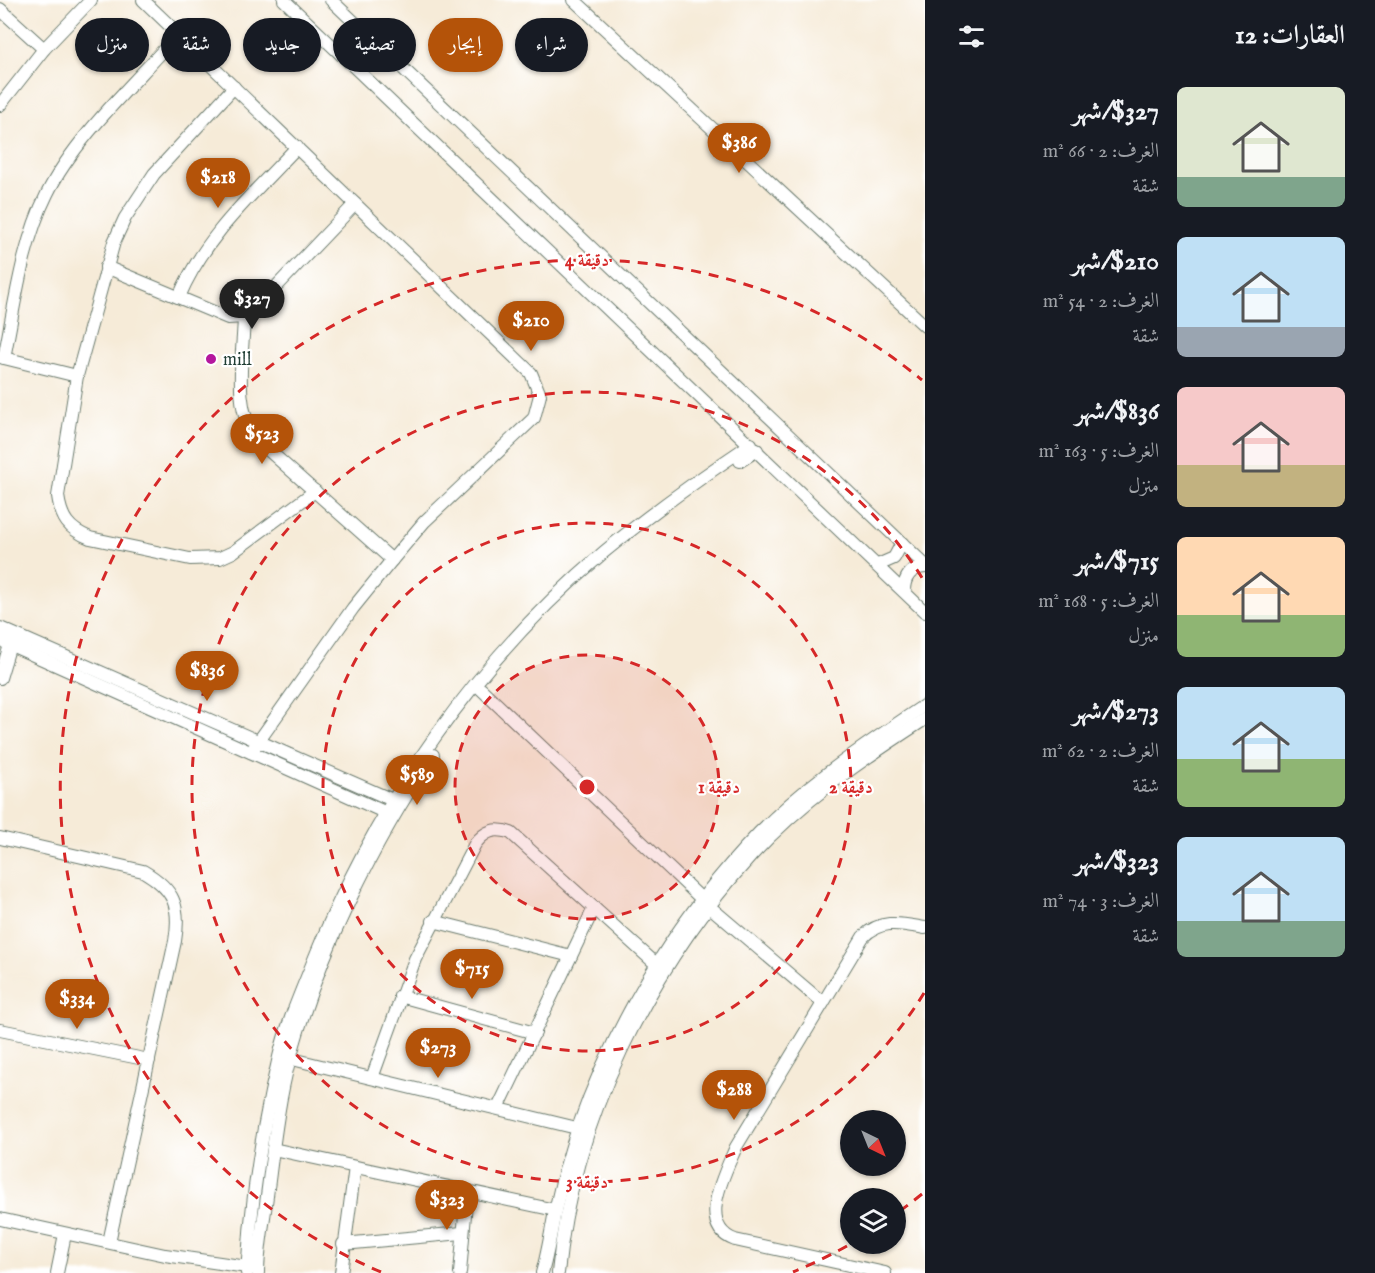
<!DOCTYPE html>
<html lang="ar">
<meta charset="utf-8">
<style>
:root{--surface:#171b24;--page:#20242c;--text:#f1f3f6;--muted:#9ea1a6;--accent:#b45309}
body{margin:0;font-family:"IM FELL English",Amiri,serif;background:var(--page);color:var(--text);direction:rtl;height:100vh;display:flex;flex-direction:column;font-size:22px;white-space:nowrap}
*{box-sizing:border-box;margin:0}
p{font-size:20px;color:var(--muted)}
.icon{flex:none;width:33px;height:33px;fill:none;stroke:currentColor;stroke-width:2;stroke-linecap:round;stroke-linejoin:round}
.map{position:relative;flex:1;overflow:hidden;direction:ltr}
.panel{display:flex;flex-direction:column;background:var(--surface);width:450px}
.panel>*{flex:none}
.top-card{position:absolute;left:18px;top:18px;width:570px;height:54px;direction:rtl;display:flex;gap:12px}
.needle{width:39px;rotate:137deg}
.fabs{position:absolute;left:840px;top:1110px;display:grid;gap:12px}
.fabs a{display:grid;place-items:center;width:66px;height:66px;border-radius:50%;background:var(--surface);box-shadow:0 2px 4px #0004;font-size:30px}
.price{position:absolute;translate:-50% -51px;padding:0 14px;border-radius:21px;background:var(--accent);color:#fff;font-size:20px;line-height:39px;filter:drop-shadow(0 2px 3px #0008)}
.price::after{content:'';position:absolute;left:50%;top:36px;width:18px;height:14px;margin-left:-9px;background:inherit;clip-path:polygon(0 0,100% 0,50% 100%)}
.price.selected{background:#222;color:#fff}
ul{padding:0;list-style:none}
li{display:flex;align-items:center;gap:18px;height:150px;padding:0 30px}
li span{display:grid;place-items:center;flex:none;width:168px;height:120px;border-radius:9px;color:#555}
li>.icon{margin-inline-start:auto}
span .icon{width:72px;height:72px;fill:#fffc;stroke-width:1}
li b{font-size:26px}
h2{display:flex;justify-content:space-between;align-items:center;height:72px;padding:0 30px;font-size:26px}
.pill{padding:0 21px;border-radius:27px;background:var(--surface);box-shadow:0 2px 4px #0004;font-size:21px;line-height:54px}
.pill.selected{background:var(--accent);color:#fff}
main{display:flex;flex:1;min-height:0}
.map>svg:first-child{display:block}
.lines{fill:none;stroke-linecap:round;stroke-linejoin:round}
.minor-casing{stroke:#6a7a6d;stroke-width:14}
.minor{stroke:#fff;stroke-width:12}
.ring{fill:none;stroke:#d62828;stroke-width:3;stroke-dasharray:10 8}
.poi-dot{fill:#b5179e;stroke:#fff;stroke-width:2}
.labels{text-anchor:middle;stroke-width:4.5;stroke-linejoin:round;paint-order:stroke}
.poi-label{font-size:18px;fill:#1f3d34;stroke:#fff;text-anchor:start}
.centre{fill:#d62828;stroke:#fff;stroke-width:3}
.ring-label{font-size:18px;text-anchor:middle;font-weight:bold;fill:#d62828;stroke:#fff;stroke-width:4.5;stroke-linejoin:round;paint-order:stroke}
</style>
<main>
<section class="panel">
<h2>العقارات: 12<svg class="icon" aria-label="filters" viewBox="0 0 24 24"><path d="M4 7h16M4 17h16"/><circle cx="9" cy="7" r="2"/><circle cx="15" cy="17" r="2"/></svg></h2>
<ul>
<li><span style="background:linear-gradient(#dfe7d0 75%,#7fa58c 0)"><svg class="icon" aria-label="home" viewBox="0 0 24 24"><path d="M3 11l9-7 9 7M6 9v11h12V9"/></svg></span><div><b>$327/شهر</b><p>الغرف: 2 · 66 m²</p><p>شقة</p></div></li>
<li><span style="background:linear-gradient(#bfe0f5 75%,#9aa5b1 0)"><svg class="icon" aria-label="home" viewBox="0 0 24 24"><path d="M3 11l9-7 9 7M6 9v11h12V9"/></svg></span><div><b>$210/شهر</b><p>الغرف: 2 · 54 m²</p><p>شقة</p></div></li>
<li><span style="background:linear-gradient(#f6c9c9 65%,#c2b280 0)"><svg class="icon" aria-label="home" viewBox="0 0 24 24"><path d="M3 11l9-7 9 7M6 9v11h12V9"/></svg></span><div><b>$836/شهر</b><p>الغرف: 5 · 163 m²</p><p>منزل</p></div></li>
<li><span style="background:linear-gradient(#ffd9b3 65%,#8fb573 0)"><svg class="icon" aria-label="home" viewBox="0 0 24 24"><path d="M3 11l9-7 9 7M6 9v11h12V9"/></svg></span><div><b>$715/شهر</b><p>الغرف: 5 · 168 m²</p><p>منزل</p></div></li>
<li><span style="background:linear-gradient(#bfe0f5 60%,#8fb573 0)"><svg class="icon" aria-label="home" viewBox="0 0 24 24"><path d="M3 11l9-7 9 7M6 9v11h12V9"/></svg></span><div><b>$273/شهر</b><p>الغرف: 2 · 62 m²</p><p>شقة</p></div></li>
<li><span style="background:linear-gradient(#bfe0f5 70%,#7fa58c 0)"><svg class="icon" aria-label="home" viewBox="0 0 24 24"><path d="M3 11l9-7 9 7M6 9v11h12V9"/></svg></span><div><b>$323/شهر</b><p>الغرف: 3 · 74 m²</p><p>شقة</p></div></li>
</ul>
</section>
<div class="map">
<svg width="925" height="1273" viewBox="0 0 925 1273">
<rect width="100%" height="100%" fill="#fff"/>
<filter id="ink" filterUnits="userSpaceOnUse"><feTurbulence type="fractalNoise" baseFrequency=".0167" numOctaves="2"/><feDisplacementMap in="SourceGraphic" scale="12" xChannelSelector="R" yChannelSelector="G"/><feConvolveMatrix kernelMatrix="1 2 1 2 8 2 1 2 1" color-interpolation-filters="sRGB"/></filter>
<filter id="wash" filterUnits="userSpaceOnUse"><feTurbulence type="fractalNoise" baseFrequency=".008" numOctaves="4" result="noise"/><feDisplacementMap in="SourceGraphic" scale="24" xChannelSelector="R" yChannelSelector="G"/><feGaussianBlur stdDeviation="1.35" result="paint"/><feColorMatrix in="noise" values="0 0 0 0 0 0 0 0 0 0 0 0 0 0 0 0 0 1.4 0 .05"/><feComposite in="paint" operator="in"/></filter>
<g filter="url(#wash)">
<rect width="100%" height="100%" fill="#f6ebd8"/>
</g>
<g filter="url(#ink)">
<g class="lines">
<defs>
<g id="minor">
<polyline points="143,0 531,373 540,395 534,418 424,522 392,560 353,608 251,752"/>
<polyline points="284,0 925,612"/>
<polyline points="331,0 925,565"/>
<polyline points="574,0 925,326"/>
<polyline points="0,9 44,49"/>
<path d="M234,87L154,174L125,218L114,242L77,376L58,496C61,518 68,529 90,538L190,559L220,558L233,552L315,491"/>
<polyline points="0,105 44,49 91,0"/>
<polyline points="106,267 228,318 244,317 256,308 355,204"/>
<path d="M179,297C204,237 253,194 297,147"/>
<path d="M244,317C243,357 232,407 257,440L392,560"/>
<polyline points="0,357 77,376"/>
<path d="M4,358C15,304 22,244 47,194C75,137 136,82 178,34"/>
<polyline points="740,461 757,450"/>
<polyline points="878,565 894,558 902,543"/>
<path d="M904,591C904,577 911,568 925,567"/>
<polyline points="0,628 397,802"/>
<polyline points="0,640 391,815"/>
<polyline points="0,678 12,638"/>
<polyline points="481,689 710,907 823,1003"/>
<path d="M0,838L143,871C174,889 181,906 175,941L109,1242"/>
<polyline points="433,921 571,956"/>
<polyline points="400,996 535,1033"/>
<polyline points="0,1030 149,1060"/>
<polyline points="284,1057 585,1130"/>
<path d="M372,1078L415,959L475,844C485,831 495,827 511,833L656,964"/>
<polyline points="498,1108 594,908"/>
<polyline points="273,1149 555,1210"/>
<polyline points="0,1219 165,1255 254,1268"/>
<polyline points="343,1244 462,1233"/>
<polyline points="57,1273 65,1234"/>
<path d="M247,1273C251,1202 262,1127 279,1057C287,1023 302,990 315,957C378,801 475,662 604,552C651,513 700,478 751,444"/>
<path d="M258,1273C258,1248 264,1221 267,1196C273,1150 278,1102 290,1058C318,956 373,841 433,755"/>
<polyline points="341,1273 355,1167"/>
<polyline points="460,1273 467,1191"/>
<path d="M542,1273C548,1252 551,1232 555,1211C561,1184 569,1154 578,1128C613,1027 672,928 744,849C796,791 861,748 925,705"/>
<path d="M558,1273C572,1122 649,968 751,856C801,801 863,759 925,719"/>
<path d="M885,1273L735,1240C696,1226 725,1173 736,1147L863,937C881,918 902,924 925,928"/>
</g>
</defs>
<use href="#minor" class="minor-casing"/>
<use href="#minor" class="minor"/>
</g>
</g>
<circle cx="587" cy="787" r="132" fill="#d62828" fill-opacity=".12"/>
<g class="ring">
<circle cx="587" cy="787" r="132"/>
<circle cx="587" cy="787" r="264"/>
<path d="M924 993A395 395 0 1 1 924 581"/>
<path d="M922 1194A527 527 0 0 1 897 1213M847 1246A527 527 0 0 1 793 1272M381 1272A527 527 0 1 1 922 380"/>
</g>
<circle class="poi-dot" cx="211" cy="359" r="6"/>
<g class="labels">
<g class="poi-label">
<text x="223" y="365">mill</text>
</g>
</g>
<circle cx="587" cy="787" r="9" class="centre"/>
<g class="ring-label">
<text x="587" y="266">4 دقيقة</text>
<text x="719" y="793">1 دقيقة</text>
<text x="851" y="793">2 دقيقة</text>
<text x="587" y="1188">3 دقيقة</text>
</g>
</svg>
<div class="fabs">
<a><svg class="needle" viewBox="-14 -14 28 28"><path d="M0-13l5 13h-10z" fill="#e53935"/><path d="M0 13l5-13h-10z" fill="#9ea1a6"/></svg></a>
<a><svg class="icon" aria-label="layers" viewBox="0 0 24 24"><path d="M12 4l9 5-9 5-9-5zM3 14l9 5 9-5"/></svg></a>
</div>
<b class="price" style="left:739px;top:174px">$386</b>
<b class="price" style="left:218px;top:209px">$218</b>
<b class="price selected" style="left:252px;top:330px">$327</b>
<b class="price" style="left:531px;top:352px">$210</b>
<b class="price" style="left:262px;top:465px">$523</b>
<b class="price" style="left:207px;top:702px">$836</b>
<b class="price" style="left:417px;top:806px">$589</b>
<b class="price" style="left:472px;top:1000px">$715</b>
<b class="price" style="left:77px;top:1030px">$334</b>
<b class="price" style="left:438px;top:1079px">$273</b>
<b class="price" style="left:734px;top:1121px">$288</b>
<b class="price" style="left:447px;top:1231px">$323</b>
<div class="top-card">
<a class="pill">شراء</a>
<a class="pill selected">إيجار</a>
<a class="pill">تصفية</a>
<a class="pill">جديد</a>
<a class="pill">شقة</a>
<a class="pill">منزل</a>
</div>
</div>
</main>
